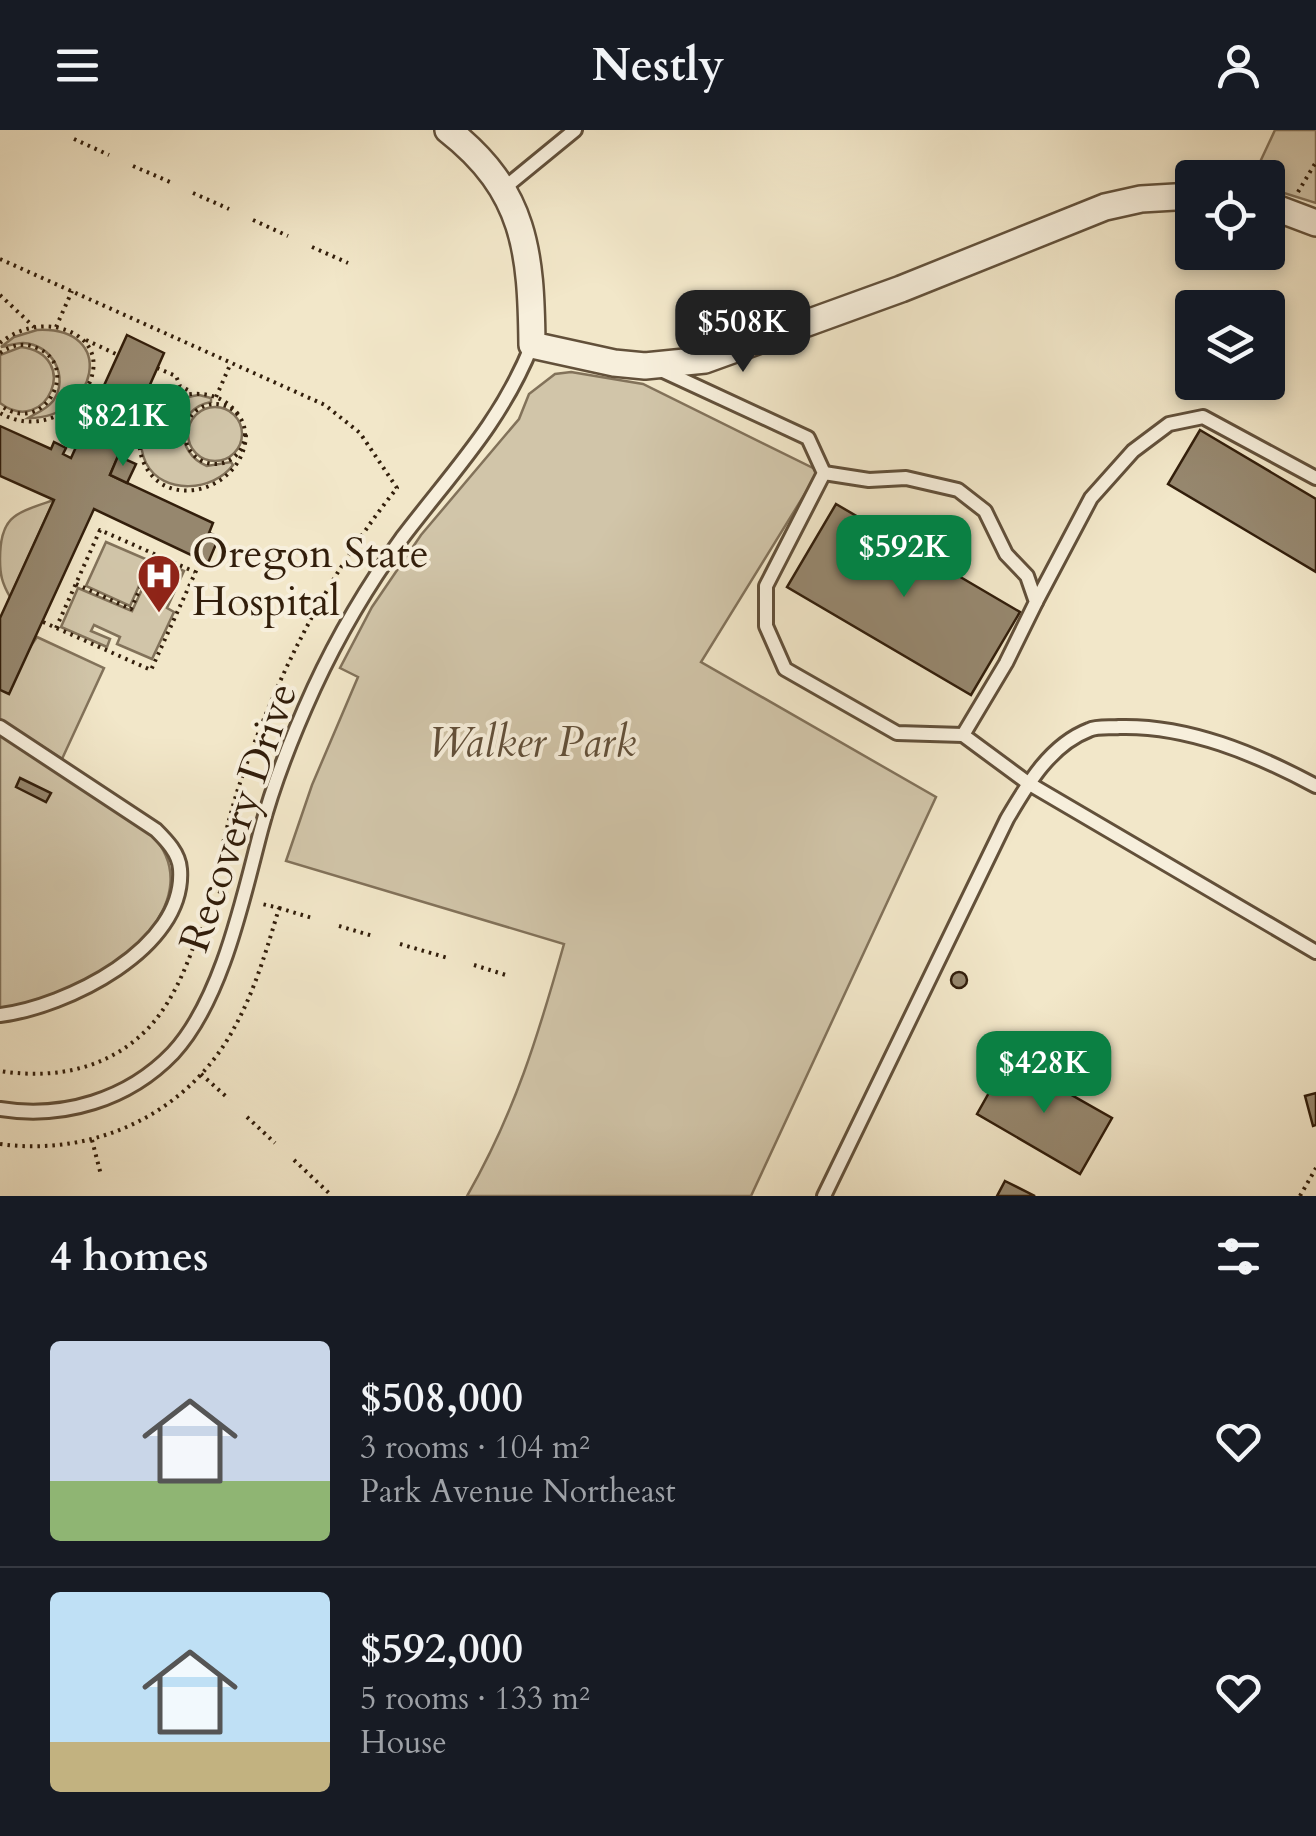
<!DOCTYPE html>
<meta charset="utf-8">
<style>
:root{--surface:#171b24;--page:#20242c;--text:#f1f3f6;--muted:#9ea1a6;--line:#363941;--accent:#0b8043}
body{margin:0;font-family:Cardo,serif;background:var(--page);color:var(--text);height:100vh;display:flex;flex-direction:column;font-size:38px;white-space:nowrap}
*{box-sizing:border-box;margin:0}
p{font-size:32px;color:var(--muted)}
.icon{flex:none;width:55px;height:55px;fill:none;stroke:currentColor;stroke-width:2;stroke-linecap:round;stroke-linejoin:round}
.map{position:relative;height:1066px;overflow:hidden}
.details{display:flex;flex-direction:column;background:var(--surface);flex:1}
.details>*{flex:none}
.buttons{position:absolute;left:1175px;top:30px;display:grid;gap:20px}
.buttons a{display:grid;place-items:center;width:110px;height:110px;border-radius:10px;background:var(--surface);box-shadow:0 5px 15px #0003;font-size:50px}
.price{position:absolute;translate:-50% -85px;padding:0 22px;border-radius:20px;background:var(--accent);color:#fff;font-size:32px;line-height:65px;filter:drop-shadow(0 2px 5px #0008)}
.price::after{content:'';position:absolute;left:50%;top:60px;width:30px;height:22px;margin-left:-15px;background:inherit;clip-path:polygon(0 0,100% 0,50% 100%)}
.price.selected{background:#222;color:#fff}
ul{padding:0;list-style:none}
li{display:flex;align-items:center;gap:30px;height:250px;padding:0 50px}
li+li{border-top:2px solid var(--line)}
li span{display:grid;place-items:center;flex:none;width:280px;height:200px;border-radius:10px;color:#555}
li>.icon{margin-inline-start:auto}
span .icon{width:120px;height:120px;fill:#fffc;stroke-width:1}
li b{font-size:42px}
h2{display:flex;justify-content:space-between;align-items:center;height:120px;padding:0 50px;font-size:42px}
header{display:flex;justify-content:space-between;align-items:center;height:130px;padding:0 50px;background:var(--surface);font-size:45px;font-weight:700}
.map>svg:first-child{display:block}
.green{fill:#d1c5a9;stroke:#82725a;stroke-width:2.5}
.building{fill:#96876e;stroke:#321e0b;stroke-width:2.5}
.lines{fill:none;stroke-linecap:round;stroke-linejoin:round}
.service-casing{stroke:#62503a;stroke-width:18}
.minor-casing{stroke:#62503a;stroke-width:30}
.path{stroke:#321e0b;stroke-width:4;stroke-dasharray:2.5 5;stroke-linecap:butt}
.service{stroke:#f7efdc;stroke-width:12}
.minor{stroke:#f7efdc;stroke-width:25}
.labels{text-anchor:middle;stroke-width:8;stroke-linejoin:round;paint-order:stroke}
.poi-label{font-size:42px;fill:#321e0b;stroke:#f7efdc;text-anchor:start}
.park-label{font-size:42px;font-style:italic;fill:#62503a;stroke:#f7efdc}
.street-label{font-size:42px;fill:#321e0b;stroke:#f7efdc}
</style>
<header><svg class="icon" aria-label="menu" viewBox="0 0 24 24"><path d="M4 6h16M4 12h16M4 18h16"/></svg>Nestly<svg class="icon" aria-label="person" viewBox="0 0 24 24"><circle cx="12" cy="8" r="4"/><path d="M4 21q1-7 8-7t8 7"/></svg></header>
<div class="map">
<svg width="1316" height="1066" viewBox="0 0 1316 1066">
<rect width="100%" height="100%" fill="#f2e7c9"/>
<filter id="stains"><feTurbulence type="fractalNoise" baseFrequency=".002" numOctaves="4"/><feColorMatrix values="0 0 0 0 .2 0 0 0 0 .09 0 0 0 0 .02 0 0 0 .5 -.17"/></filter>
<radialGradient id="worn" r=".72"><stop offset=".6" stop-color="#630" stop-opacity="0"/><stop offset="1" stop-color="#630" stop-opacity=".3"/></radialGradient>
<g class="green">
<polygon points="1275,0 1316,0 1316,73 1268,58 1268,48 1253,47"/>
<path d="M37,200C119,196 97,289 28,288C36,283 46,280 53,271C70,247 52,214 23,213C16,213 7,216 1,217L14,207Z"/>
<path d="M21,217C83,225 46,308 0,273V225Z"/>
<path d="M571,242L643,254L819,341L701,532L936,667L751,1066H467C515,982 538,906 564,814L286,731L312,655L358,547L340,538L372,477L421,405L519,289L529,264L555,244Z"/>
<path d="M199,265L211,268V272C174,279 175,323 207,336L231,332L233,335C214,361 163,366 146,333C128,296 168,269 199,265Z"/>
<circle cx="215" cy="304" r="27"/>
<path d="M54,370L10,467C2,453 0,445 0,429C0,385 16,383 54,370Z"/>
<polygon points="106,412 150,431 130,476 86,456"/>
<polygon points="156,429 184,441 167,478 174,482 152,529 117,514 120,507 94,495 91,501 110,509 107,517 61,497 78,458 132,481"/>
<polygon points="37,507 104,538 62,629 0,589 0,560"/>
<path d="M0,605L152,705C210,768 119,844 61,865C41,872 20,875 0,880Z"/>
</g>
<g class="building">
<polygon points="127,205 164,223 110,345 213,393 209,403 219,407 208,433 94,379 9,564 0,560 0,488 54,370 0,346 0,296 51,319 54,312 66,318 63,324 71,328"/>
<polygon points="1200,300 1316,369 1316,442 1168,354"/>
<polygon points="118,326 136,334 127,353 110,345"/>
<polygon points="836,374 1020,482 971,565 787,457"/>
<polygon points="20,648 51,663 46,672 16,657"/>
<circle cx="959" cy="850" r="8"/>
<polygon points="1008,929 1112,988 1080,1044 977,984"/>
<polygon points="1316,963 1316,995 1313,996 1305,966"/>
<polygon points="1005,1051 1035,1066 997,1066"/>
</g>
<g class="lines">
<defs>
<g id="service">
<polyline points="503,59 575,0"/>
<polyline points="659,239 808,308 824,343 766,456 766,496 785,539 897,603 963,605 1028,653 1316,822"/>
<polyline points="824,343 869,350 906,348 958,360 985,381 1006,424 1027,446 1036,472 1006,533 963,605"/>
<polyline points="1036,472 1091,368 1133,321 1169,294 1203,287 1316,348"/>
<path d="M0,597L156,700C166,710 179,723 180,739C186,819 65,877 0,885"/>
<path d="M0,979C63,989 128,970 173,923C222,870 243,768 261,700C274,651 293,604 314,558C338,506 368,455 402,408C453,341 500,294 532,215"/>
<path d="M824,1066L1007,689C1027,655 1050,615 1089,600C1097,596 1110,598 1119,597C1188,595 1256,624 1316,656"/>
</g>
<g id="minor">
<path d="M448,0C526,61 531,122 532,215L614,233L645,236L705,230L901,159L1105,77L1141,69L1192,66"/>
<polyline points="1268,75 1316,93"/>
</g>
</defs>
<use href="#service" class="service-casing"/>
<use href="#minor" class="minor-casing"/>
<g class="path">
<polyline points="74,9 109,25"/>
<polyline points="133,36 170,52"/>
<polyline points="1298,62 1316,32"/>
<polyline points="193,63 229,79"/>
<polyline points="253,90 288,106"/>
<polyline points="312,117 348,133"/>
<path d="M0,129L325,275L360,303L397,358C326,447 274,551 238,659C216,728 200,839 152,894C113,938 57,950 0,941"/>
<polyline points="0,165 34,197"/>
<polyline points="56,197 72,161"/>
<polyline points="86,210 118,225"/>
<path d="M0,213C16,200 38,193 59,198C137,217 68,322 0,283"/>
<path d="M0,223C12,215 23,212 37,218C82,236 44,308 0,275"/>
<polyline points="157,238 176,246 180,256 190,261"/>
<polyline points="216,267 230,235"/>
<circle cx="215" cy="304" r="30"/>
<path d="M238,284C203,238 122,278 143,331C165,385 247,359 246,302"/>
<polyline points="76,454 131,479 155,425"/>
<polyline points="43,492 151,540 201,430"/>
<polyline points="56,498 100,400 195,442"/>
<polyline points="211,759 228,764"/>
<polyline points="279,778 312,788"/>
<polyline points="339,796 373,806"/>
<polyline points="400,814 448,828"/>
<polyline points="474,835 509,846"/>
<polyline points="201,944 229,969"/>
<polyline points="247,987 275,1013"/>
<polyline points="92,1010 101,1045"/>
<path d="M0,1014C94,1027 187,984 233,900C254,863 267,819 279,778L262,774"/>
<polyline points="294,1030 331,1065"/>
<polyline points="1300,1066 1316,1038"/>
</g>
<use href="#service" class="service"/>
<use href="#minor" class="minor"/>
</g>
<defs>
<symbol id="hospital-pin" viewBox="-11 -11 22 30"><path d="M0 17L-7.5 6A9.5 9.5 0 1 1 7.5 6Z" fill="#8f2418" stroke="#f7efdc"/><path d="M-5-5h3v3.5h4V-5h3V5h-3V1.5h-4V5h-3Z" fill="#fff"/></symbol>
</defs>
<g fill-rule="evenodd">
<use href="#hospital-pin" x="134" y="421" width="50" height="68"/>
</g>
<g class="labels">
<g class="poi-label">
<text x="192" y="437">Oregon State<tspan x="192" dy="48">Hospital</tspan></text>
</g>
<g class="park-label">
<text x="532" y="626">Walker Park</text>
</g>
<g class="street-label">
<text transform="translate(237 687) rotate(-71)" y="15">Recovery Drive</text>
</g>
</g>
<rect width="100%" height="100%" filter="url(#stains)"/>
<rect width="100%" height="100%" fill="url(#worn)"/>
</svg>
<div class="buttons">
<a><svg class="icon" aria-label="locate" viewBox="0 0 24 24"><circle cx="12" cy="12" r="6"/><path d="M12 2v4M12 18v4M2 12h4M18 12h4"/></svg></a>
<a><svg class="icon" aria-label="layers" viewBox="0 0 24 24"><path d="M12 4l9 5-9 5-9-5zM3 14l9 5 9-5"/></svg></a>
</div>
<b class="price selected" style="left:743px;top:245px">$508K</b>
<b class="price" style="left:123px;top:339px">$821K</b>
<b class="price" style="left:904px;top:470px">$592K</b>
<b class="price" style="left:1044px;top:986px">$428K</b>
</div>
<section class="details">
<h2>4 homes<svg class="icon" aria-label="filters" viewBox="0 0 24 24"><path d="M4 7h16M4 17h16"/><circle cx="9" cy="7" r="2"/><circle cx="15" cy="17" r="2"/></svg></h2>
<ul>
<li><span style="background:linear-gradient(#c9d6e8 70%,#8fb573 0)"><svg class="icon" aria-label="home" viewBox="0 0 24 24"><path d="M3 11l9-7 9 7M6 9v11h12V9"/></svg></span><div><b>$508,000</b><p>3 rooms · 104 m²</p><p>Park Avenue Northeast</p></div><svg class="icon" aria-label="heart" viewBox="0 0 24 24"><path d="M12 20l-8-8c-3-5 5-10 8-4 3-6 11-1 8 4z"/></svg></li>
<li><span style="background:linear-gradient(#bfe0f5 75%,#c2b280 0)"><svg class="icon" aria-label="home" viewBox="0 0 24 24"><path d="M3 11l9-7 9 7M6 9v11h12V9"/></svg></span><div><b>$592,000</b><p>5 rooms · 133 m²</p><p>House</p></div><svg class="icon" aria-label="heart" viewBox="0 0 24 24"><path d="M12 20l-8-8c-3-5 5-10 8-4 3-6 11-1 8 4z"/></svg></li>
</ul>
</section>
